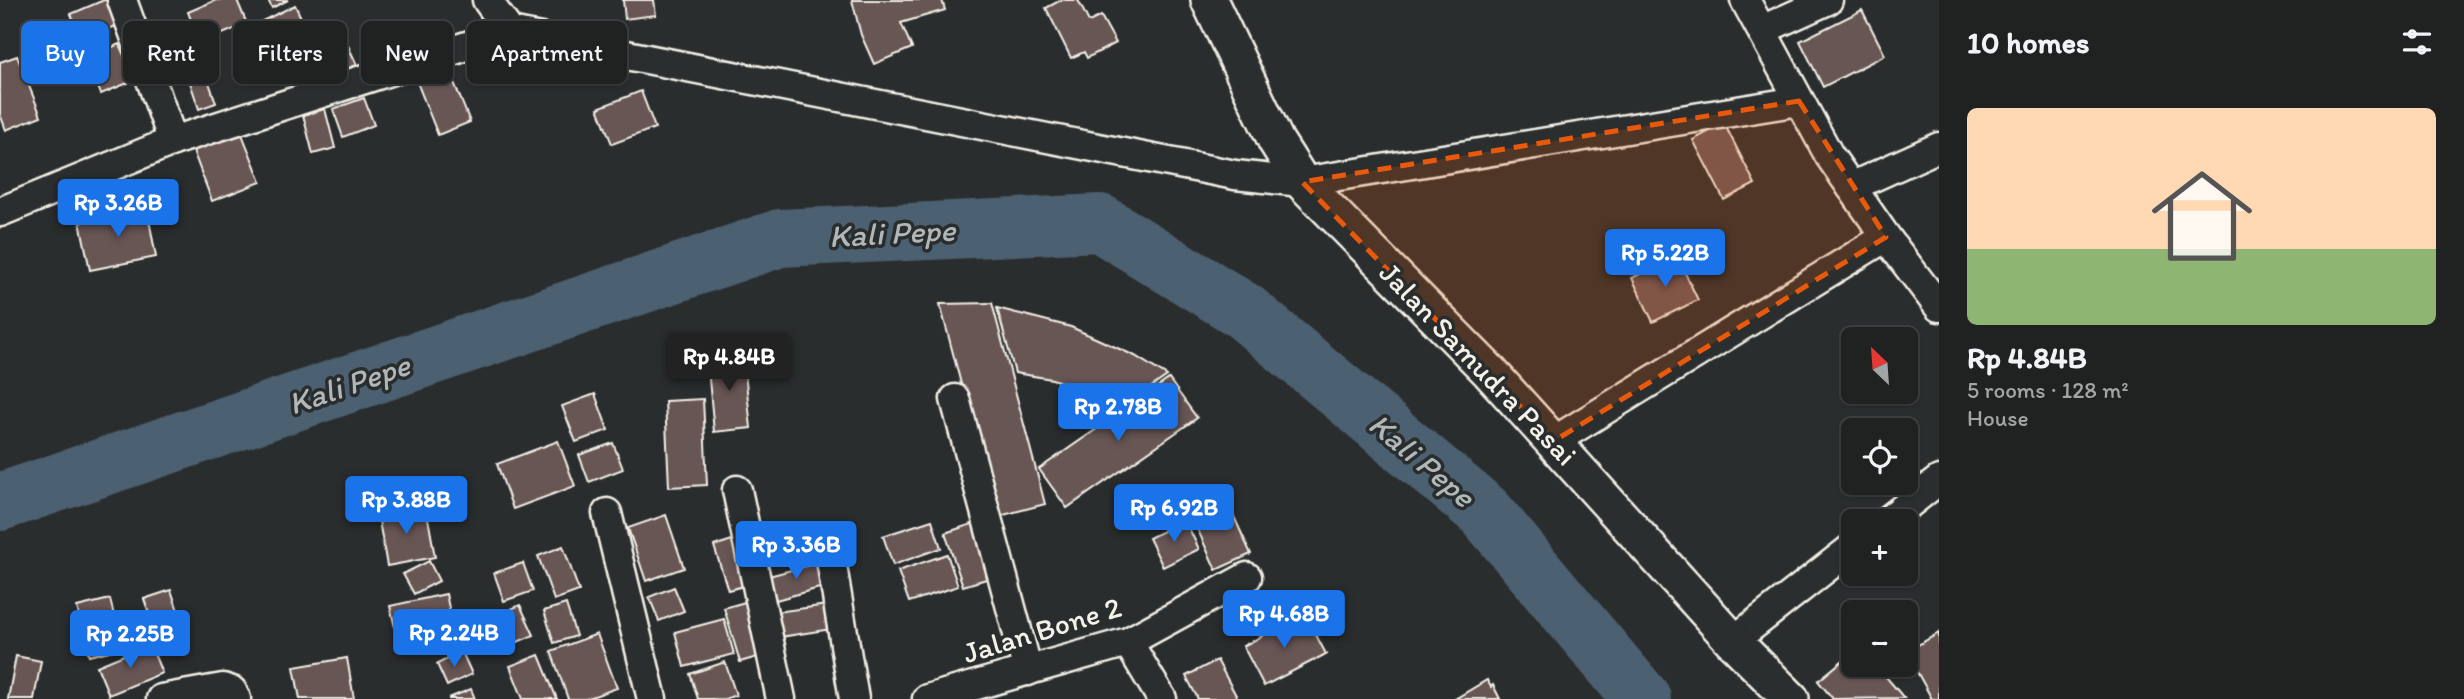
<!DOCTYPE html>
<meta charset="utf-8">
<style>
:root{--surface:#202222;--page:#282a2a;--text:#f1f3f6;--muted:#a2a4a5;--line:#3d3f40;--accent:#1a73e8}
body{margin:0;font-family:Itim,sans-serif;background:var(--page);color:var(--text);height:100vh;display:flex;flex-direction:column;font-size:26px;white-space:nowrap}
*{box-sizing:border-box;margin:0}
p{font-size:23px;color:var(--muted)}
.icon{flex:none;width:38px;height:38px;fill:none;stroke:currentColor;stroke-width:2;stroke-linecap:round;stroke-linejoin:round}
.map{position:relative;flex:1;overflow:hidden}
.side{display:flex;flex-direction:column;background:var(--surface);width:525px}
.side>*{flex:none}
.guide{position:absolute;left:21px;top:21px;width:665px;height:63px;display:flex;gap:14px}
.needle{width:46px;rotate:335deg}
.controls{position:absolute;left:1841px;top:327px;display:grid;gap:14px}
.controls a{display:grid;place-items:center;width:77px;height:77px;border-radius:10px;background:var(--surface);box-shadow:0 2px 5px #0004,0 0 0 2px var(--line);font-size:35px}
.price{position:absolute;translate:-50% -60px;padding:0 16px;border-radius:7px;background:var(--accent);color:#fff;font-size:23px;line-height:46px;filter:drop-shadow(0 2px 4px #0008)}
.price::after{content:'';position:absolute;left:50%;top:42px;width:21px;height:16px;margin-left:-10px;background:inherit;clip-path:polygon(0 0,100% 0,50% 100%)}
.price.on{background:#222;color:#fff}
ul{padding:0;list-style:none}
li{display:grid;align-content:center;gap:14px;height:371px;padding:0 28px}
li+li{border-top:2px solid var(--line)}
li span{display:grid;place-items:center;height:217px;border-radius:10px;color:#555}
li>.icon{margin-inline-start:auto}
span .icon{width:126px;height:126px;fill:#fffc;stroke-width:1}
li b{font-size:30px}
h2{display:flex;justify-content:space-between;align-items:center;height:84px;padding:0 28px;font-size:30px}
.tag{padding:0 24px;border-radius:10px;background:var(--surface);box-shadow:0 2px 5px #0004,0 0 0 2px var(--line);font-size:24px;line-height:63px}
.tag.on{background:var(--accent);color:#fff}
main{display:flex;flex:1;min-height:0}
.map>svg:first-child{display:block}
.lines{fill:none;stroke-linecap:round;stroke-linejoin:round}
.river{stroke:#4b606f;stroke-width:58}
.building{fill:#685655;stroke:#f4f1e8;stroke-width:2}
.minor-casing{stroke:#f4f1e8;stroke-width:33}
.tertiary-casing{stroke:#f4f1e8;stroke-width:40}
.minor{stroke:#2a2d2e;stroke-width:28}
.tertiary{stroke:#2a2d2e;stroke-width:35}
.marked{fill:#e8590c;fill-opacity:0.2;stroke:#e8590c;stroke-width:5;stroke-dasharray:14 9;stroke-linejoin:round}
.labels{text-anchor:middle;stroke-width:7;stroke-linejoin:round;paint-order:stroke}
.street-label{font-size:30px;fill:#f4f1e8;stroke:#2a2d2e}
.water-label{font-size:32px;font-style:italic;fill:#b0b7b8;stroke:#2a2d2e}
</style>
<main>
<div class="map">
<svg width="1939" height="699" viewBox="0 0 1939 699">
<rect width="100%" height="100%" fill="#2a2d2e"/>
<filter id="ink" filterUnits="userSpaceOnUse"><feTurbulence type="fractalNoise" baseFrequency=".0143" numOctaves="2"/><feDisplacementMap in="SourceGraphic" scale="14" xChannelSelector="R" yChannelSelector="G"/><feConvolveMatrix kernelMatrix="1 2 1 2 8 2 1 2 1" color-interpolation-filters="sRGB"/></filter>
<g filter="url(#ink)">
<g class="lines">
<polyline class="river" points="0,502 780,238 1100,223 1244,311 1485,512 1642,699"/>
</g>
<g class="building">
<polygon points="104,0 111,0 121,24 82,40 71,14"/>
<polygon points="216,0 237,0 247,24 200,43 188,12"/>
<polygon points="268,0 288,0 272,8"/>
<polygon points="623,0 654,0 656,15 625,19"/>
<polygon points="852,0 942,0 945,10 901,23 912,48 874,64 861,35"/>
<polygon points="1061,0 1078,0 1089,22 1101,16 1116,43 1087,58 1084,52 1071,58 1046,8"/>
<polygon points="295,5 315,47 272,68 252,26"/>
<polygon points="1862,10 1885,55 1823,87 1800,41"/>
<polygon points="337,22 357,65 334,75 315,32"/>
<polygon points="119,44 135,80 101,94 86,59"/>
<polygon points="198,50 216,103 199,109 181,56"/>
<polygon points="17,56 41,116 6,130 0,114 0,62"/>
<polygon points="445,60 470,122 438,135 413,72"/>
<polygon points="641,91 655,128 612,144 598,108"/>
<polygon points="364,98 374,125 343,137 333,109"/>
<polygon points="325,109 335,148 313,154 303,115"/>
<polygon points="1724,123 1755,184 1724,200 1693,140"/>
<polygon points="240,129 261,182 212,201 192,148"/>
<polygon points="147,209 156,257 90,270 80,222"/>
<polygon points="1677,256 1698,300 1653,322 1632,278"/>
<polygon points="992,303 1045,504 996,517 940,304"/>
<polygon points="997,308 1071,327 1135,356 1167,376 1117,411 1089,393 1071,385 1052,379 1015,373"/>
<polygon points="743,354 751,428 714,432 707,358"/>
<polygon points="1169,379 1197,418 1067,508 1039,469"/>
<polygon points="595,394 608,430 576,442 562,406"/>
<polygon points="703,399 707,485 669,487 665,401"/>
<polygon points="558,441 575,486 513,509 497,464"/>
<polygon points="613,443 623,469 589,482 579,455"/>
<polygon points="1221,488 1251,554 1216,570 1186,504"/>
<polygon points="426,507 435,557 387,566 378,515"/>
<polygon points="666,515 684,568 646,581 628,528"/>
<polygon points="932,520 941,548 893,565 883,536"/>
<polygon points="1185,520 1199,549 1163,567 1149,538"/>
<polygon points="975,523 993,577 963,586 945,533"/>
<polygon points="735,539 748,585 728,590 714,546"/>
<polygon points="563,546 579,591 554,600 538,556"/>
<polygon points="947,554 958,586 909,602 898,571"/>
<polygon points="429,561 439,581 414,594 403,574"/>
<polygon points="523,563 533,591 504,601 494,573"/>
<polygon points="817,563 823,587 776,600 769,576"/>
<polygon points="674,587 684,611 659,621 649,597"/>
<polygon points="171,590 184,628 157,637 144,599"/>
<polygon points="446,594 455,636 400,649 390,606"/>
<polygon points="110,599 122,648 89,656 77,607"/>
<polygon points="752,600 768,654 740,662 724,608"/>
<polygon points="566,604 576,636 554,643 544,611"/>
<polygon points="835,604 838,628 780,637 776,612"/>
<polygon points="520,605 534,635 506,647 493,617"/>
<polygon points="1305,614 1326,654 1264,686 1243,646"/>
<polygon points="724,619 734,654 684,667 675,632"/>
<polygon points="1939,633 1939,699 1932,699 1906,652"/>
<polygon points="597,634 617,688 586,699 568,699 551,651"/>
<polygon points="150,644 162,673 109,695 97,666"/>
<polygon points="462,652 472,674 447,686 437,664"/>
<polygon points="1853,652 1853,665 1876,665 1904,698 1833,699 1818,681"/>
<polygon points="539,655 557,699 523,699 510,666"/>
<polygon points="16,656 41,661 34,699 8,699"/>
<polygon points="347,658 354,699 300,699 294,667"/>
<polygon points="1217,660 1238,699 1198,699 1186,676"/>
<polygon points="725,662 736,695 725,699 698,699 690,674"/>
<polygon points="1487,680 1491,687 1493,685 1500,699 1455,699"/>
<polygon points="471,689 475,699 449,699 449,698"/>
</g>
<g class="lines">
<defs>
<g id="minor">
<polyline points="122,0 173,141"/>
<polyline points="487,0 510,32"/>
<polyline points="1745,0 1829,155 1886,237 1939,307"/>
<polyline points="1762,30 1828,0"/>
<polyline points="1851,187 1939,147"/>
<polyline points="0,212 173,141 510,32 1235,175 1302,182 1799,101"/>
<polyline points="955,399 1028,671"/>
<polyline points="1554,441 1886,237"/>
<polyline points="737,490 781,699"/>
<polyline points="607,513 652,699"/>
<polyline points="1886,522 1939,480"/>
<polyline points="830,554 854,699"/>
<polyline points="1733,641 1853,547"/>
<polyline points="1128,642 1162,699"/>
<polyline points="161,699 223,688 232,691 236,699"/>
<polyline points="927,699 1128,642 1247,577"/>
</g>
<polyline id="tertiary" points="1209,0 1276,141 1302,182 1489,371 1733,641 1791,699"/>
</defs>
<use href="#minor" class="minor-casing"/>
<use href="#tertiary" class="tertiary-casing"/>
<use href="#minor" class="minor"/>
<use href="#tertiary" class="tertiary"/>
</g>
</g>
<path class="marked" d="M1799,101L1886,237L1554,441L1302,182Z"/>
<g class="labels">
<g class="street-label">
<text transform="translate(1478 364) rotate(46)" y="10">Jalan Samudra Pasai</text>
<text transform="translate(1042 630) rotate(-17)" y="10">Jalan Bone 2</text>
</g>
<g class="water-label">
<text transform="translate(892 233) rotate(-3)" y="11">Kali Pepe</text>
<text transform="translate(349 384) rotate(-19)" y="11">Kali Pepe</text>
<text transform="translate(1422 460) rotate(40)" y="11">Kali Pepe</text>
</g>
</g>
</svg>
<div class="controls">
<a><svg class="needle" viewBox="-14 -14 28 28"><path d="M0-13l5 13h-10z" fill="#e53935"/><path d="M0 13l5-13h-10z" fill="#a2a4a5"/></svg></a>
<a><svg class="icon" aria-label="locate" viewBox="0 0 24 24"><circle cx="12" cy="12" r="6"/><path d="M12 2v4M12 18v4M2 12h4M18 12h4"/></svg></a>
<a>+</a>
<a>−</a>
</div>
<b class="price" style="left:118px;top:239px">Rp 3.26B</b>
<b class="price" style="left:1665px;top:289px">Rp 5.22B</b>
<b class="price on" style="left:729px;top:393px">Rp 4.84B</b>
<b class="price" style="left:1118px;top:443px">Rp 2.78B</b>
<b class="price" style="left:406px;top:536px">Rp 3.88B</b>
<b class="price" style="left:1174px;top:544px">Rp 6.92B</b>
<b class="price" style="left:796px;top:581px">Rp 3.36B</b>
<b class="price" style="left:1284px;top:650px">Rp 4.68B</b>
<b class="price" style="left:454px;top:669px">Rp 2.24B</b>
<b class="price" style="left:130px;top:670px">Rp 2.25B</b>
<div class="guide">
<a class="tag on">Buy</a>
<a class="tag">Rent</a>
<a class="tag">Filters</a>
<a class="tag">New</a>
<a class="tag">Apartment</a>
</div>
</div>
<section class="side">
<h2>10 homes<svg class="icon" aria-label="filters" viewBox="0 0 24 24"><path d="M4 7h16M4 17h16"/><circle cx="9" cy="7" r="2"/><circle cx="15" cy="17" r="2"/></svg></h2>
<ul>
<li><span style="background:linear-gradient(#ffd9b3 65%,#8fb573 0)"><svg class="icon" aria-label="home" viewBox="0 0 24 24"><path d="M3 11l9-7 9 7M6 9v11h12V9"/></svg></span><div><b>Rp 4.84B</b><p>5 rooms · 128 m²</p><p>House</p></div></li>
</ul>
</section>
</main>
